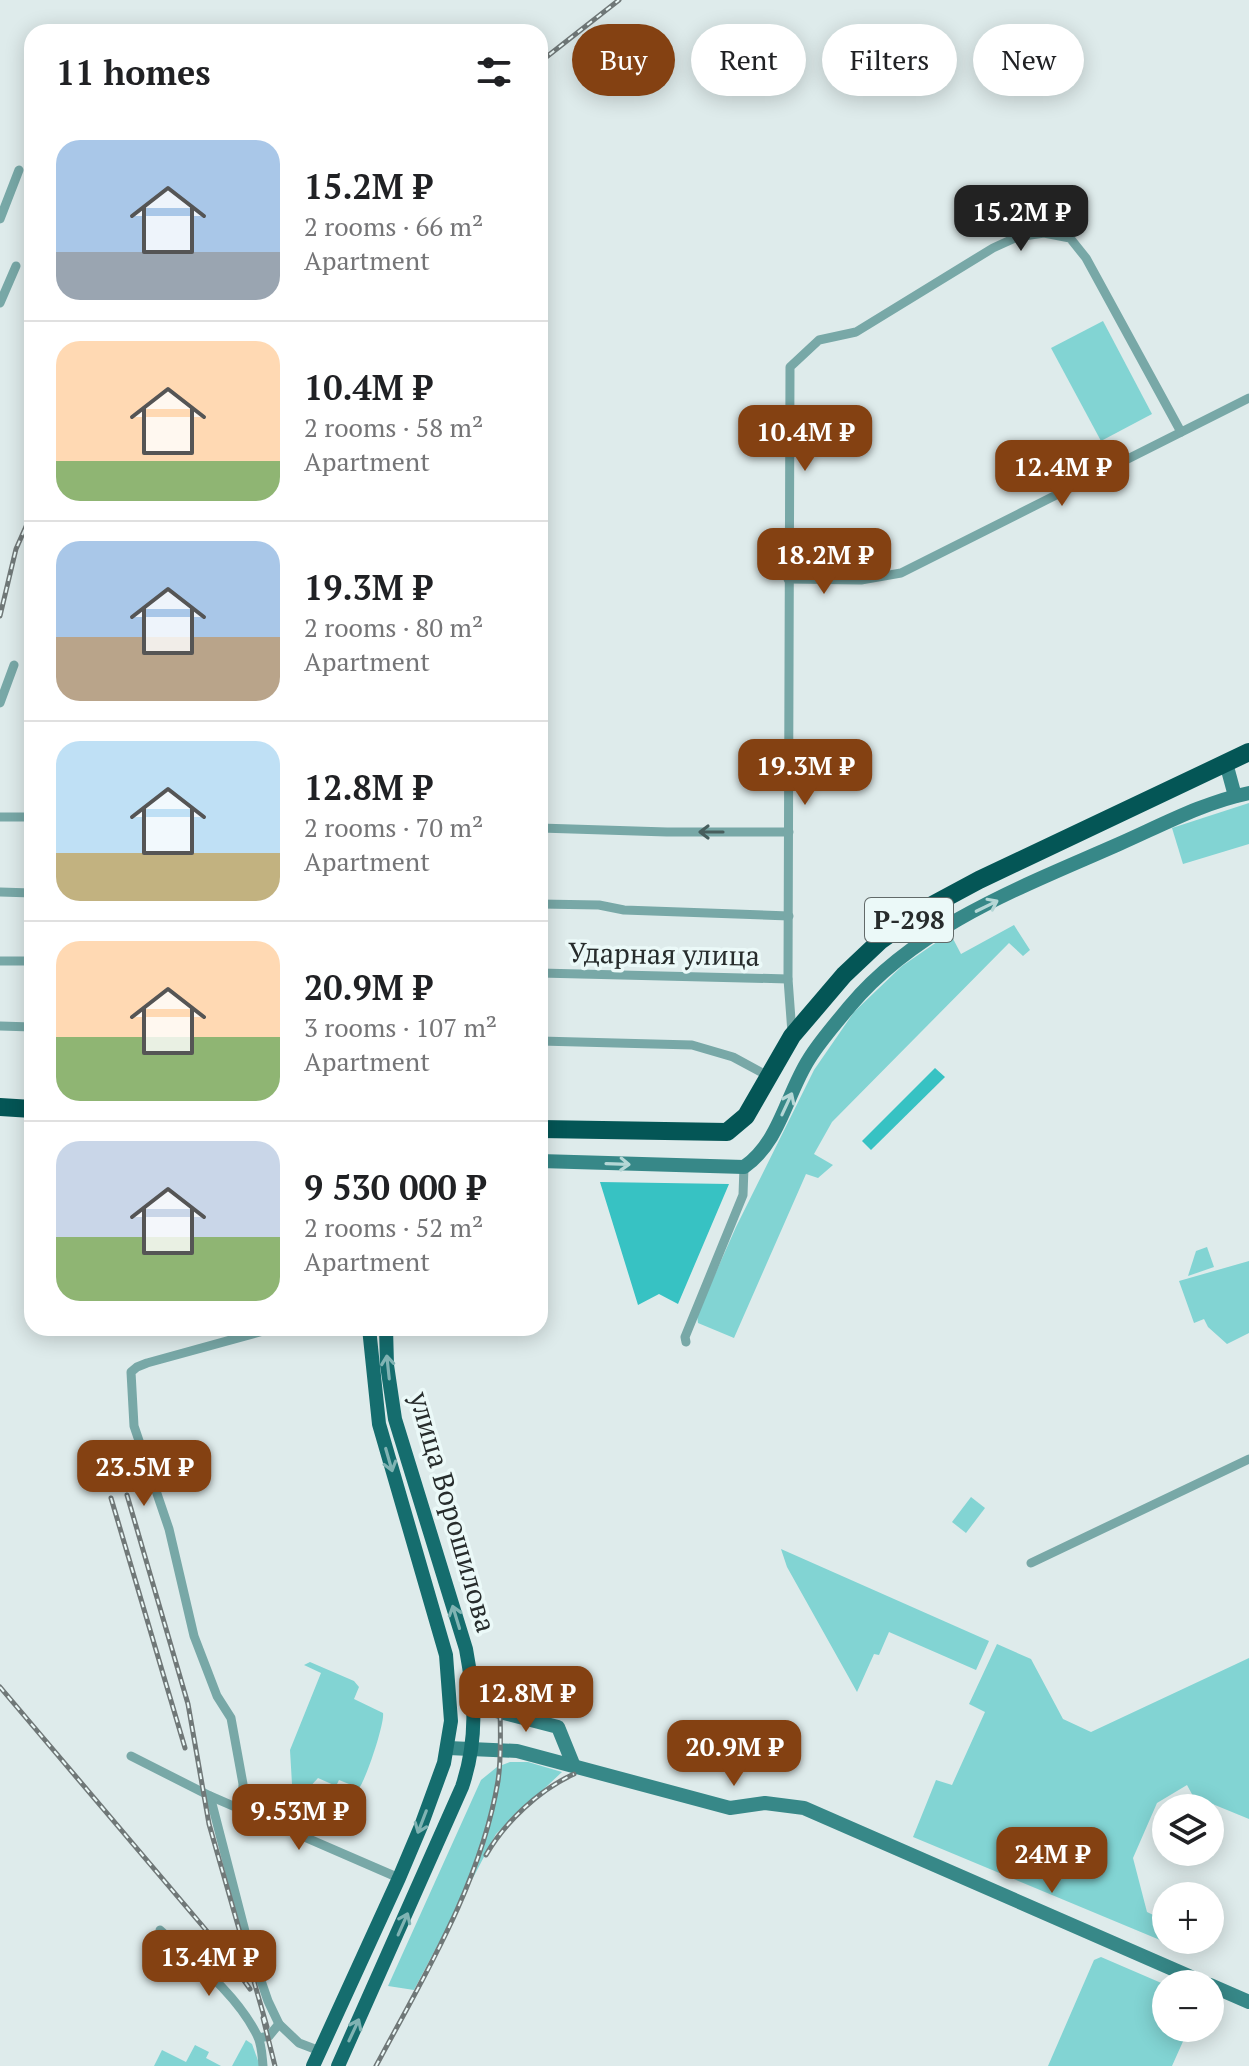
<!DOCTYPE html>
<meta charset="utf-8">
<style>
:root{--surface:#fff;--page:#f6f6f6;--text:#202124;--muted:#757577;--line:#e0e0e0;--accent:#844112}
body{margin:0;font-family:"PT Serif",serif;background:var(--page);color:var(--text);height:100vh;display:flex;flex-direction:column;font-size:30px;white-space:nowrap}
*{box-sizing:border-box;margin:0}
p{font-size:26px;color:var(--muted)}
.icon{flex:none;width:44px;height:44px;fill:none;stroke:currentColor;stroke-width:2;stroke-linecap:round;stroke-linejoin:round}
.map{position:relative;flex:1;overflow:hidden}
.drawer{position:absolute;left:24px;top:24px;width:524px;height:1312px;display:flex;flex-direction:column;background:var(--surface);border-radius:24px;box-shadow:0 4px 20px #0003}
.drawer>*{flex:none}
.top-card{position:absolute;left:572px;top:24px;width:556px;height:72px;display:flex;gap:16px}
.fabs{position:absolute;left:1152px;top:1794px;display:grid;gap:16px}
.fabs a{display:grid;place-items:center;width:72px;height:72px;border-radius:50%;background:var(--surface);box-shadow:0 4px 20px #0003;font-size:40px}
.price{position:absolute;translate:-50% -68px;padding:0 18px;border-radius:16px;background:var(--accent);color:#fff;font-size:26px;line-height:52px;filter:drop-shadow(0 2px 4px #0008)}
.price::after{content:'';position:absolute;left:50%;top:48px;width:24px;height:18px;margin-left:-12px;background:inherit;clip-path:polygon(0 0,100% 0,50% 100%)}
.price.current{background:#222;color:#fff}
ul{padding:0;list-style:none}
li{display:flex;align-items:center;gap:24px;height:200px;padding:0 32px}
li+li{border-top:2px solid var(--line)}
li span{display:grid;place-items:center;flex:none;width:224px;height:160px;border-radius:24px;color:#555}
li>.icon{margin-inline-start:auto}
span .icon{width:96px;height:96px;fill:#fffc;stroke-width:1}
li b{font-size:34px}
h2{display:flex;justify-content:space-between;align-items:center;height:96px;padding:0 32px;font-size:34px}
.pill{padding:0 28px;border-radius:36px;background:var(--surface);box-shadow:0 4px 20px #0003;font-size:28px;line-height:72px}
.pill.current{background:var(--accent);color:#fff}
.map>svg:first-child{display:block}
.green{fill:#82d4d3}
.forest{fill:#37c2c3}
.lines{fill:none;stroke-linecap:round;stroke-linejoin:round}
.street{stroke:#78a8a7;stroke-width:9}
.secondary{stroke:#378888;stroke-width:14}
.primary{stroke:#156d6e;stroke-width:14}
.highway{stroke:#045656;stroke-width:18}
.rail-casing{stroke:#707878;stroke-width:5}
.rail{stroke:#ebf9f8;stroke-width:2;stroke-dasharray:6;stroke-linecap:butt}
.oneway{stroke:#475e5d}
.oneway2{stroke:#b5d7d6}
.oneway3{stroke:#80b3b3}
.labels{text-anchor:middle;stroke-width:7;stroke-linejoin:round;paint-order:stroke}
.shield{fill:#ebf9f8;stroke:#626a69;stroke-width:2}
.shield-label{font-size:26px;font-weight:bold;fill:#272c2c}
.street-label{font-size:28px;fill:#272c2c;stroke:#ebf9f8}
</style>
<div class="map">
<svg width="1249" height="2066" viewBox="0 0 1249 2066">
<rect width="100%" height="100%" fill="#deebeb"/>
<g class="green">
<polygon points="1103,321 1152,414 1101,441 1051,348"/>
<polygon points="1249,803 1249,844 1183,864 1172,828"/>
<polygon points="1014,925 1030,950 1023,956 1009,943 832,1122 814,1154 833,1165 818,1178 806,1174 734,1338 698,1323 697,1315 736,1227 814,1070 854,1012 902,966 950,933 961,954"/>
<polygon points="1207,1247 1214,1267 1188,1276 1196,1251"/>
<polygon points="1249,1261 1249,1333 1227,1344 1208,1327 1204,1319 1194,1323 1179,1281"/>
<polygon points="971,1497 985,1508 966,1533 952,1522"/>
<polygon points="781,1549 989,1641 976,1670 889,1632 879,1655 874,1654 857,1692 787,1567"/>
<polygon points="997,1644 1031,1659 1063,1719 1091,1732 1249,1658 1249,1819 1193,1796 1187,1785 1157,1803 1133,1858 1147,1912 1166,1921 1166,1940 1189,1940 1184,1950 913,1837 936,1780 952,1785 985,1712 969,1704"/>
<path d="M310,1662L354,1681L359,1687L354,1699L383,1713C385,1722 366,1780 359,1788L339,1780L336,1786L318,1778L307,1790L292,1784L290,1750L321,1673L304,1665Z"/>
<polygon points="510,1762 528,1762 562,1772 496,1834 414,1990 388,1986 481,1780 497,1767"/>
<polygon points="1101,1957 1166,1985 1166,2028 1189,2028 1172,2066 1048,2066 1094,1960"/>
<polygon points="246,2040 252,2044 260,2066 232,2066"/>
<polygon points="195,2045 209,2052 206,2058 221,2066 154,2066 162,2050 186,2062"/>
</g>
<g class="forest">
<polygon points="935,1068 945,1077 871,1150 862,1141"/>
<polygon points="600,1182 729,1184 678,1304 659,1294 638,1305"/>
</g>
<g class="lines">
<g class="street">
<polyline points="0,219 19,170"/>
<polyline points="0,303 16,266"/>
<polyline points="788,579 861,580 901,573 1249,398"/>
<polyline points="0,703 14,665"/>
<polyline points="0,817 32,817"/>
<polyline points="540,828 667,832 789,832"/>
<polyline points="0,892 32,893"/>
<polyline points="540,904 599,905 624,910 789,916"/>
<polyline points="0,961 32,961"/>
<polyline points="540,973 788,979"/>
<polyline points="0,1026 32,1027"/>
<polyline points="792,1033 788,979 790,367 819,340 856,332 993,248 1017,237 1044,233 1070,238 1086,258 1181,432"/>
<polyline points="540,1041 692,1045 733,1057 770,1077"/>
<polyline points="686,1342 685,1337 743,1195 744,1167"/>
<polyline points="1031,1563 1249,1459"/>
<polyline points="131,1756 210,1796 248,1943 268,2001 279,2024 299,2043 320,2051"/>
<polyline points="210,1796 399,1878"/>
<polyline points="242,1808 243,1784 231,1718 217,1696 194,1636 169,1529 134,1426 131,1372 137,1367 147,1363 274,1328"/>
<path d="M160,1930C194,1961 236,1993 257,2035C262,2044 262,2056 263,2066"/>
<polyline points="259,2038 269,2036 279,2024"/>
</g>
<g class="secondary">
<polyline points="1226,763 1235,796"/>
<path d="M540,1161L744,1167C780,1142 786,1095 809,1059C820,1041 836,1023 850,1006C918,925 1024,886 1119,844C1160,826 1204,802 1249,793"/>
<polyline points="474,1696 492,1710 558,1727 573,1764"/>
<polyline points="448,1748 517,1751 730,1808 765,1803 804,1808 1207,1984"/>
<polyline points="1210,1985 1249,2002"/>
</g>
<g class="primary">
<polyline points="313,2066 399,1878 421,1826 444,1763 451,1721 446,1655 379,1424 369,1328"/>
<path d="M338,2066L462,1787C478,1740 475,1697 466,1649L395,1419L387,1365L386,1328"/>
</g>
<g class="highway">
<polyline points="0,1107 32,1109"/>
<polyline points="540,1129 727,1132 746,1116 792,1036 844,975 880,941 925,909 979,880 1249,752"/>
</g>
<defs>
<g id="rail">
<polyline points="540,62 619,0"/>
<polyline points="0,616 16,549 32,513"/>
<polyline points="127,1495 188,1704 209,1824 267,2027"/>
<polyline points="111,1498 185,1748"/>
<polyline points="0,1687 217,1943 250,1989"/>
<path d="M486,1855C505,1822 539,1790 574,1774"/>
<polyline points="263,2018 275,2066"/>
<path d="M376,2066C424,1976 481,1883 498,1781C502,1755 500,1728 500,1702"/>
</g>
</defs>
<use href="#rail" class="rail-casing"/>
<use href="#rail" class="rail"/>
</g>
<defs><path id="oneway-shaft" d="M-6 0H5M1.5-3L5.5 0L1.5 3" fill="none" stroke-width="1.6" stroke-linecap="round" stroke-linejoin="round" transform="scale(2)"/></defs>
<use class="oneway" href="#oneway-shaft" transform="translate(711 832) rotate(180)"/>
<g class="oneway2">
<use href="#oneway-shaft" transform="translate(987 906) rotate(-26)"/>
<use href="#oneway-shaft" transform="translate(787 1104) rotate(-65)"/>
<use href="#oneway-shaft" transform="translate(618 1164) rotate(2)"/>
</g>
<g class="oneway3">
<use href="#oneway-shaft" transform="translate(388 1367) rotate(-96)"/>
<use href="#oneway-shaft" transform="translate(389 1460) rotate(74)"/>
<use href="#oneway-shaft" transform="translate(456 1617) rotate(-107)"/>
<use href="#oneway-shaft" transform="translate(422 1822) rotate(111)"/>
<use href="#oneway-shaft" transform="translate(403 1924) rotate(-66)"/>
<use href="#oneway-shaft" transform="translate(354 2030) rotate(-65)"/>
</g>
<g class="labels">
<rect class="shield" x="865" y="898" width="88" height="44" rx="6"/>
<g class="shield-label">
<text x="909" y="929">Р-298</text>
</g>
<g class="street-label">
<text transform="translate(664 954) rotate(1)" y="10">Ударная улица</text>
<text transform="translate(453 1512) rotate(74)" y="10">улица Ворошилова</text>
</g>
</g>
</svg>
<div class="fabs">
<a><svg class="icon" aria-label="layers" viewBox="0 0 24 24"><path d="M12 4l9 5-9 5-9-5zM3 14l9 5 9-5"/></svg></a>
<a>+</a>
<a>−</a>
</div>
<b class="price current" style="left:1021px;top:253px">15.2M ₽</b>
<b class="price" style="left:805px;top:473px">10.4M ₽</b>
<b class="price" style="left:1062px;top:508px">12.4M ₽</b>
<b class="price" style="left:824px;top:596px">18.2M ₽</b>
<b class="price" style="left:805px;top:807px">19.3M ₽</b>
<b class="price" style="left:144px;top:1508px">23.5M ₽</b>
<b class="price" style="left:526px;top:1734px">12.8M ₽</b>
<b class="price" style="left:734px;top:1788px">20.9M ₽</b>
<b class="price" style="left:299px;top:1852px">9.53M ₽</b>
<b class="price" style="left:1052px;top:1895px">24M ₽</b>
<b class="price" style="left:209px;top:1998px">13.4M ₽</b>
<div class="top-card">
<a class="pill current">Buy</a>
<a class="pill">Rent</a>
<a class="pill">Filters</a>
<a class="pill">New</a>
</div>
<section class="drawer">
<h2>11 homes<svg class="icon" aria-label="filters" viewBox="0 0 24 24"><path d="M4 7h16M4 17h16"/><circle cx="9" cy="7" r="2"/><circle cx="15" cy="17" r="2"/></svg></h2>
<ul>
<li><span style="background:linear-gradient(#a9c7e8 70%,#9aa5b1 0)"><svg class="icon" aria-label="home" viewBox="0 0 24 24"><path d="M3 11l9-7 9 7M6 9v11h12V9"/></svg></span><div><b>15.2M ₽</b><p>2 rooms · 66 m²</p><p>Apartment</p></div></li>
<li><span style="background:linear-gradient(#ffd9b3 75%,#8fb573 0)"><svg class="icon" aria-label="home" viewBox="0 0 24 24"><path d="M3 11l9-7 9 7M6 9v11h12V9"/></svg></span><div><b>10.4M ₽</b><p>2 rooms · 58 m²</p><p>Apartment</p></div></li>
<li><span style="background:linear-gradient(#a9c7e8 60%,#b9a48a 0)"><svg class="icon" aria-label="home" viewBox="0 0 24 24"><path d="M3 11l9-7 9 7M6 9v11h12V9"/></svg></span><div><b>19.3M ₽</b><p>2 rooms · 80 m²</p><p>Apartment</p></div></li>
<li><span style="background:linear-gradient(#bfe0f5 70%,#c2b280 0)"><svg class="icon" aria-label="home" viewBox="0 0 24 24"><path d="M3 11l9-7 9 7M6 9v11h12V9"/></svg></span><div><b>12.8M ₽</b><p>2 rooms · 70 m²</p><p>Apartment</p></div></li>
<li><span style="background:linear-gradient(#ffd9b3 60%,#8fb573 0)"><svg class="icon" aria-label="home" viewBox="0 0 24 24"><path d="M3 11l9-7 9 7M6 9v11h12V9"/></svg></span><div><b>20.9M ₽</b><p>3 rooms · 107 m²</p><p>Apartment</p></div></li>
<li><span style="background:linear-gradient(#c9d6e8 60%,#8fb573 0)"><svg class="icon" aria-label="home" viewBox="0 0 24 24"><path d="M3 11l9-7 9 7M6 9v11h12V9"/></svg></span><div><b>9 530 000 ₽</b><p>2 rooms · 52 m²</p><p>Apartment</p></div></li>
</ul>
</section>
</div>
